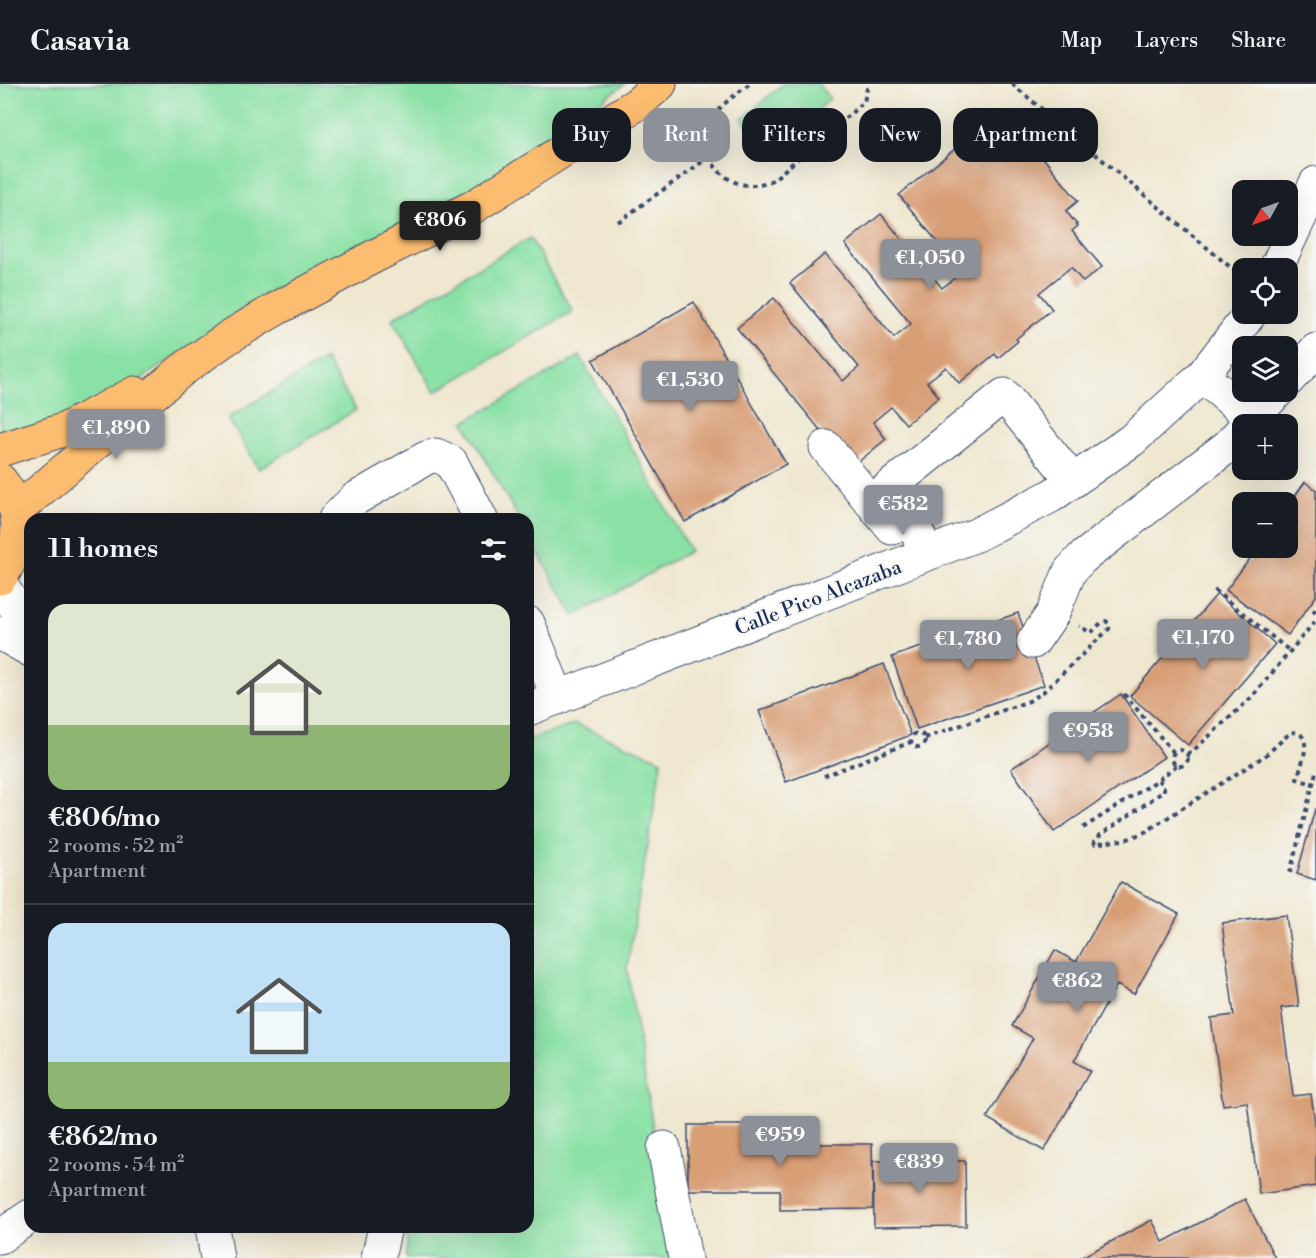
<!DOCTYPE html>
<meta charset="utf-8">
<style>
:root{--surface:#171b24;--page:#242831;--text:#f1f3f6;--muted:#9ea1a6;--line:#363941;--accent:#8c9099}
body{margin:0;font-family:"Libre Bodoni",serif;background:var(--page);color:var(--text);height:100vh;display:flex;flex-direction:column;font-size:22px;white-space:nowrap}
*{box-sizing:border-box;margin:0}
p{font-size:20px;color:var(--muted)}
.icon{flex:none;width:33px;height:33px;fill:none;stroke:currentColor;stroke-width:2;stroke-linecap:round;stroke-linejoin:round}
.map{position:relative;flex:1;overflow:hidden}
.side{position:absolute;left:24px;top:429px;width:510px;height:720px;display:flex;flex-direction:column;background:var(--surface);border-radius:18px;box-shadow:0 6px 24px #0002}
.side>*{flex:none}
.hud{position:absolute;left:552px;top:24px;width:570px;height:54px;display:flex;gap:12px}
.needle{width:39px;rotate:230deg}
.fabs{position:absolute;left:1232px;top:96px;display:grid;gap:12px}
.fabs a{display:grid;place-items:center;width:66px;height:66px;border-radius:12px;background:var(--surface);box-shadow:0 6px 24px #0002;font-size:30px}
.price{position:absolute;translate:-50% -51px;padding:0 14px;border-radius:6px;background:var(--accent);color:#fff;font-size:20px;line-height:39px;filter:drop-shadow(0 2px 3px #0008)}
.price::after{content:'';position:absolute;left:50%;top:36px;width:18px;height:14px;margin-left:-9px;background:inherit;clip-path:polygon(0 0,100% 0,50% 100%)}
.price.selected{background:#222;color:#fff}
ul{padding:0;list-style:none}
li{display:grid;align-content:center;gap:12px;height:318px;padding:0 24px}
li+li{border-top:2px solid var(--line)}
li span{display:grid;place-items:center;height:186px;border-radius:18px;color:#555}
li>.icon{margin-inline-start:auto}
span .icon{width:108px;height:108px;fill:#fffc;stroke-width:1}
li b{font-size:26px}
h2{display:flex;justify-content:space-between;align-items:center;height:72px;padding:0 24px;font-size:26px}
.chip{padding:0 21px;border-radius:18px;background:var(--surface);box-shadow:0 6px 24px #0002;font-size:21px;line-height:54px}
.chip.selected{background:var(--accent);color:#fff}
header{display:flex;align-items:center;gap:36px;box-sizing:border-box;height:84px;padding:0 30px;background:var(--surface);border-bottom:2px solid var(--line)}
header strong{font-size:28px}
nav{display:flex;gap:33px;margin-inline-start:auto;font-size:21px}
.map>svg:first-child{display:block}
.green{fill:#8ae1a5;stroke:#528882;stroke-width:1.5}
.building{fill:#d89e76}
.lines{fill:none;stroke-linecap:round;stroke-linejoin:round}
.minor-casing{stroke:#3b4b6f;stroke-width:35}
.major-casing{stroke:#3b4b6f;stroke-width:35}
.path{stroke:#3b4b6f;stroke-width:4;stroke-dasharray:4.5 4.5;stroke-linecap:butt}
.minor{stroke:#fff;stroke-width:33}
.major{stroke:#fcbd6f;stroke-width:33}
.labels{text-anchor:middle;stroke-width:4.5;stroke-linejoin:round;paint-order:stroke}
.street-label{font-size:20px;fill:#1b2f5e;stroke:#f6f6f2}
</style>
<header>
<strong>Casavia</strong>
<nav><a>Map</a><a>Layers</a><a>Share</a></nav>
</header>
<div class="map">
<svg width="1316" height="1174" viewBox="0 0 1316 1174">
<rect width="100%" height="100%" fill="#f6f6f2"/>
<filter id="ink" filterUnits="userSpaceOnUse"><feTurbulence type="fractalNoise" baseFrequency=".0167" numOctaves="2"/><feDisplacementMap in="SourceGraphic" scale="12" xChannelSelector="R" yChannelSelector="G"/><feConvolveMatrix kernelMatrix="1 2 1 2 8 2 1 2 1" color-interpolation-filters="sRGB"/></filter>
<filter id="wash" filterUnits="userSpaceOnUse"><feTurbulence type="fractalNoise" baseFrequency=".008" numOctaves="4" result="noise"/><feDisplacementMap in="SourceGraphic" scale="24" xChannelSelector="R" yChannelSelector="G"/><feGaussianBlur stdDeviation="1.35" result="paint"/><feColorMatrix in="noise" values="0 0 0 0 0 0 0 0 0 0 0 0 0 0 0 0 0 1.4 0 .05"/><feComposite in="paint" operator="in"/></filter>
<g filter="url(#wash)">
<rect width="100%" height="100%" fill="#efe7cf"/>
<g class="green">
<polygon points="0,0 625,0 496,92 268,208 124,307 35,344 0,346"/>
<polygon points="783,0 818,0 830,15 769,67 742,35"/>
<polygon points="530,154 573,227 435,308 392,235"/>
<polygon points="580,272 690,467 574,532 528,451 528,435 519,435 464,338"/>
<polygon points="325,275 356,326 259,385 228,334"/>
<polygon points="575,640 662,676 627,884 674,1174 406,1174 408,1143 528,1143 528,656"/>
</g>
<g id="blocks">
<g class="building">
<polygon points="991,35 1036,65 1078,117 1066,127 1078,142 1072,147 1102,183 1083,198 1071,183 1039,209 1052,225 1016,255 1018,257 998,274 995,270 959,299 946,283 927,298 939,313 906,340 891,323 873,338 886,355 851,384 737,244 774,214 843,297 859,283 790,199 825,170 894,254 911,240 845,160 881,130 942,204 962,188 899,111"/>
<polygon points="694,218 786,380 685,438 593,276"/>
<polygon points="1305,398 1316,406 1316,512 1288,551 1226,506 1258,464 1287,464 1287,423"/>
<polygon points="1217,510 1275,560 1188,661 1130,612"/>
<polygon points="1018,529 1044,601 917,645 892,573"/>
<polygon points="884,580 911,651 786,698 759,627"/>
<polygon points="1121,610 1164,673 1054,748 1011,685"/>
<polygon points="1315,725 1316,725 1316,796 1297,790"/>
<polygon points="1121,798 1179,830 1134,910 1117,901 1074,977 1090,987 1044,1067 987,1034 1033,954 1012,942 1055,866 1076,878"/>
<polygon points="1286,831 1299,922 1281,924 1293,1012 1311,1010 1316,1047 1316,1102 1259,1110 1247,1018 1223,1021 1211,934 1234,931 1222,839"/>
<polygon points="688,1041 780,1041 780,1060 872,1060 873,1125 780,1126 780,1106 688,1106"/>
<polygon points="873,1077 965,1077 966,1142 874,1143"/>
<polygon points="1245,1115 1275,1174 1080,1174 1152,1136 1163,1158"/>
</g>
</g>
</g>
<g filter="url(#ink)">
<use href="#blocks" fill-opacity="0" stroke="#3b4b6f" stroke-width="1.5"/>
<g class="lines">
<defs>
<g id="minor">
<polyline points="1276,184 1316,99"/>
<polyline points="1202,292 1252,334 1277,308"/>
<polyline points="1287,297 1316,266"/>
<polyline points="826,363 892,444"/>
<polyline points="335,435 355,415 426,374 436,371 451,378 481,435"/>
<polyline points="927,470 914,441 886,406 1004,311 1073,397"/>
<polyline points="0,500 16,524 30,534"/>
<polyline points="528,539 558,614"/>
<polyline points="0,549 30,566"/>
<polyline points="1033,558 1053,529 1070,487 1082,474 1228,362 1242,346"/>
<polyline points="528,625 976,451 1051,412 1132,356 1202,292 1250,230"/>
<polyline points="664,1064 685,1174"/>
<polyline points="212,1143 217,1174"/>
<polyline points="0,1153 30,1132"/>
<polyline points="378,1174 385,1143"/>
</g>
<g id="major">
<polyline points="0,366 66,345 135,309"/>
<path d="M0,396C26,427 21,463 0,494"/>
<polyline points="16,427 182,286 229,253 276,225 373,173 473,123 637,20 660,0"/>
</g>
</defs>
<use href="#minor" class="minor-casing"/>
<use href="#major" class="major-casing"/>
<g class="path">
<path d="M749,0C735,12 713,25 708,43C700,68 717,94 741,100C752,103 762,100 773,96L864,18L868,0"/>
<polyline points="1012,0 1242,193"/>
<polyline points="618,138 709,73"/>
<polyline points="1214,506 1291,568"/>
<polyline points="1316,525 1314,527 1316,529"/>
<polyline points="1124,610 1174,669"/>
<circle cx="918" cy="656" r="7"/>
<polyline points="925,654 1029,617 1042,609 1109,545 1110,541 1106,537 1102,538 1091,549 1079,542"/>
<circle cx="1180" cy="674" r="8"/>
<polyline points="1187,670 1194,666 1252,613 1316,536"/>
<polyline points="824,692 911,658"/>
<path d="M1158,696L1164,701V707L1096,754L1094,757L1095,760L1128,755L1145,748L1266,671L1291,648C1316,648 1301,681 1297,695L1313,700"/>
<polyline points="1083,744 1158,696 1177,681"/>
<polyline points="1290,789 1316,688"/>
</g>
<use href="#minor" class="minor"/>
<use href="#major" class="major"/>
</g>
</g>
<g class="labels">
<g class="street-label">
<text transform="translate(818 513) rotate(-21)" y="7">Calle Pico Alcazaba</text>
</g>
</g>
</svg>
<div class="fabs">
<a><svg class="needle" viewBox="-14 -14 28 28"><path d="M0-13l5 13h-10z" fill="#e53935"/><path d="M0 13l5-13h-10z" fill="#9ea1a6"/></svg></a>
<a><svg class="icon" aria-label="locate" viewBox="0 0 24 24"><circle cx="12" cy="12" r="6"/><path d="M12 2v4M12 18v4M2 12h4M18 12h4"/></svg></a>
<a><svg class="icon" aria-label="layers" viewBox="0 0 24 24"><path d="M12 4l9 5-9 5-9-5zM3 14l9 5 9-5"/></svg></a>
<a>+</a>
<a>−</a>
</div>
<b class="price selected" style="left:440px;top:168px">€806</b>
<b class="price" style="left:930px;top:206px">€1,050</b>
<b class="price" style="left:690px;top:328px">€1,530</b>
<b class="price" style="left:116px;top:376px">€1,890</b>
<b class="price" style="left:903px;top:452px">€582</b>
<b class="price" style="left:1203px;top:586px">€1,170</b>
<b class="price" style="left:968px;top:587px">€1,780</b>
<b class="price" style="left:1088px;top:679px">€958</b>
<b class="price" style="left:1077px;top:929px">€862</b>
<b class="price" style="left:780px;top:1083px">€959</b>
<b class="price" style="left:919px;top:1110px">€839</b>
<div class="hud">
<a class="chip">Buy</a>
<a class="chip selected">Rent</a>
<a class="chip">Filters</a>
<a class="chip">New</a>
<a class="chip">Apartment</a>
</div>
<section class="side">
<h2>11 homes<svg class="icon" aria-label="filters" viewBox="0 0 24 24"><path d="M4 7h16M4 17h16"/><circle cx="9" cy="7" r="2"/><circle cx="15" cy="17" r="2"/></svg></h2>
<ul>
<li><span style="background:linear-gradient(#dfe7d0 65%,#8fb573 0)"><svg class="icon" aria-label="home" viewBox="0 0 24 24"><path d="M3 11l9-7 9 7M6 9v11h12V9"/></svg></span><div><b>€806/mo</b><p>2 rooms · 52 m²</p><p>Apartment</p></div></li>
<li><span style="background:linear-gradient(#bfe0f5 75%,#8fb573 0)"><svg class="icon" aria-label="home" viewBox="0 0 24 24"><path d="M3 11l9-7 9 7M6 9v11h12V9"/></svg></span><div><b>€862/mo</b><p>2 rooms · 54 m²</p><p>Apartment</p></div></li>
</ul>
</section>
</div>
